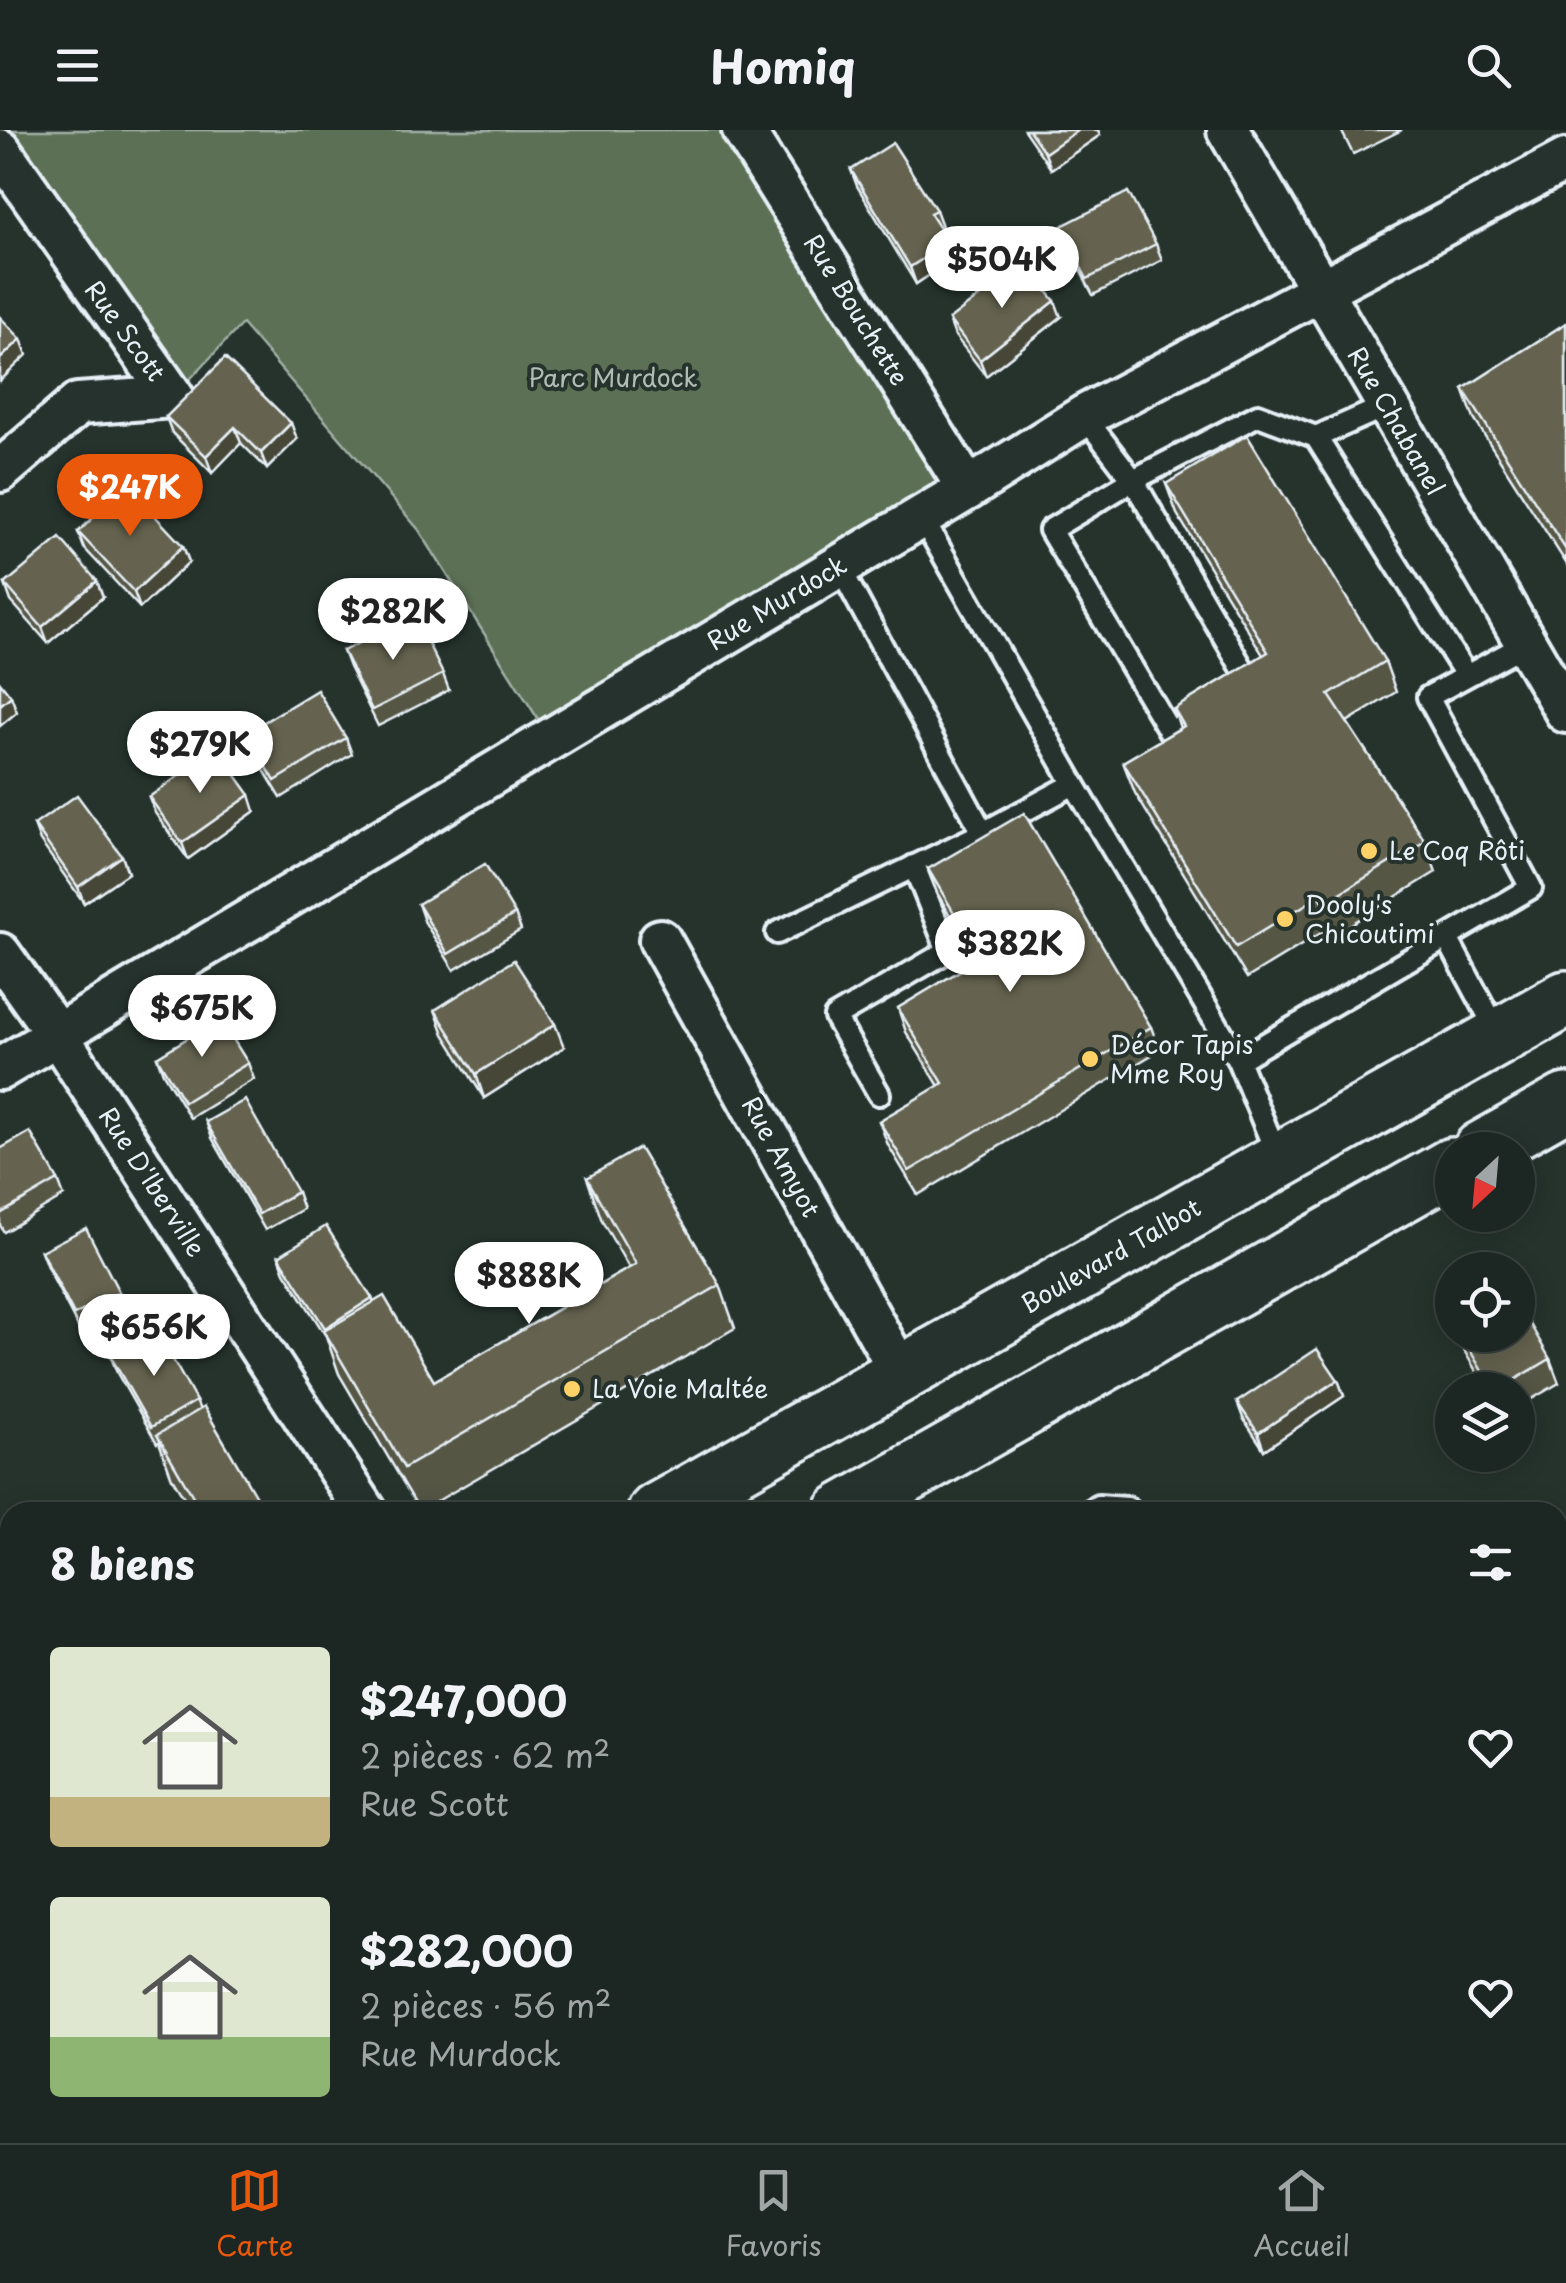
<!DOCTYPE html>
<html lang="fr">
<meta charset="utf-8">
<style>
:root{--surface:#1c2622;--page:#252e2a;--text:#f1f3f6;--muted:#a0a5a5;--line:#3a4340;--accent:#ea580c}
body{margin:0;font-family:"Playpen Sans",sans-serif;background:var(--page);color:var(--text);height:100vh;display:flex;flex-direction:column;font-size:38px;white-space:nowrap}
*{box-sizing:border-box;margin:0}
p{font-size:32px;color:var(--muted)}
.icon{flex:none;width:55px;height:55px;fill:none;stroke:currentColor;stroke-width:2;stroke-linecap:round;stroke-linejoin:round}
.map{position:relative;flex:1;overflow:hidden}
.side{position:absolute;left:0px;top:1372px;width:1568px;height:642px;display:flex;flex-direction:column;background:var(--surface);border-radius:30px 30px 0 0;box-shadow:0 5px 25px #0003,0 0 0 2px var(--line)}
.side>*{flex:none}
.needle{width:65px;rotate:206deg}
.fabs{position:absolute;left:1435px;top:1002px;display:grid;gap:20px}
.fabs a{display:grid;place-items:center;width:100px;height:100px;border-radius:50%;background:var(--surface);box-shadow:0 5px 25px #0003,0 0 0 2px var(--line);font-size:50px}
.price{position:absolute;translate:-50% -85px;padding:0 22px;border-radius:35px;background:#fff;color:#222;font-size:32px;line-height:65px;filter:drop-shadow(0 2px 5px #0008)}
.price::after{content:'';position:absolute;left:50%;top:60px;width:30px;height:22px;margin-left:-15px;background:inherit;clip-path:polygon(0 0,100% 0,50% 100%)}
.price.current{background:var(--accent);color:#fff}
ul{padding:0;list-style:none}
li{display:flex;align-items:center;gap:30px;height:250px;padding:0 50px}
li span{display:grid;place-items:center;flex:none;width:280px;height:200px;border-radius:10px;color:#555}
li>.icon{margin-inline-start:auto}
span .icon{width:120px;height:120px;fill:#fffc;stroke-width:1}
li b{font-size:42px}
h2{display:flex;justify-content:space-between;align-items:center;height:120px;padding:0 50px;font-size:42px}
header{display:flex;justify-content:space-between;align-items:center;height:130px;padding:0 50px;background:var(--surface);font-size:45px;font-weight:700}
.menu{display:flex;justify-content:space-around;align-items:center;height:140px;border-top:2px solid var(--line);background:var(--surface);font-size:28px;color:var(--muted)}
.menu a{display:grid;justify-items:center;gap:5px}
.menu .current{color:var(--accent)}
.map>svg:first-child{display:block}
.green{fill:#5b7054;stroke:#a2b0a6;stroke-width:2.5}
.lines{fill:none;stroke-linecap:round;stroke-linejoin:round}
.lane-casing{stroke:#e8f1f8;stroke-width:28}
.street-casing{stroke:#e8f1f8;stroke-width:48}
.secondary-casing{stroke:#e8f1f8;stroke-width:62}
.lane{stroke:#26332d;stroke-width:20}
.street{stroke:#26332d;stroke-width:40}
.secondary{stroke:#26332d;stroke-width:55}
.wall{fill:#575644;stroke:#e8f1f8;stroke-width:2.5}
.shaded-wall{fill:#474637;stroke:#e8f1f8;stroke-width:2.5}
.building{fill:#65644f;stroke:#e8f1f8;stroke-width:2.5}
.poi-dot{fill:#ffd166;stroke:#26332d;stroke-width:4}
.labels{text-anchor:middle;stroke-width:8;stroke-linejoin:round;paint-order:stroke}
.street-label{font-size:25px;fill:#e8f1f8;stroke:#26332d}
.park-label{font-size:25px;fill:#b0bdb6;stroke:#26332d}
.poi-label{font-size:25px;fill:#e8f1f8;stroke:#26332d;text-anchor:start}
</style>
<header><svg class="icon" aria-label="menu" viewBox="0 0 24 24"><path d="M4 6h16M4 12h16M4 18h16"/></svg>Homiq<svg class="icon" aria-label="search" viewBox="0 0 24 24"><circle cx="10" cy="10" r="6"/><path d="M15 15l6 6"/></svg></header>
<div class="map">
<svg width="1566" height="2013" viewBox="0 0 1566 2013">
<rect width="100%" height="100%" fill="#26332d"/>
<filter id="ink" filterUnits="userSpaceOnUse"><feTurbulence type="fractalNoise" baseFrequency=".01" numOctaves="2"/><feDisplacementMap in="SourceGraphic" scale="20" xChannelSelector="R" yChannelSelector="G"/><feConvolveMatrix kernelMatrix="1 2 1 2 8 2 1 2 1" color-interpolation-filters="sRGB"/></filter>
<g filter="url(#ink)">
<polygon class="green" points="0,0 748,0 959,343 548,605 419,400 242,194 173,267 0,28"/>
<g class="lines">
<defs>
<g id="lane">
<polyline points="1084,286 1133,350 1252,555 1248,558"/>
<polyline points="1316,307 1386,276"/>
<polyline points="921,386 1074,654 1238,930 1531,758 1428,567 1527,513"/>
<polyline points="839,436 983,703 1074,654"/>
<polyline points="1201,585 1170,602 1050,400 1133,350 1258,285 1316,307 1466,545"/>
<polyline points="777,803 983,703"/>
<polyline points="1448,810 1499,905"/>
<polyline points="1238,930 1279,1030"/>
<polyline points="879,964 835,887 948,821 914,736"/>
<polyline points="1088,1382 1098,1376 1127,1378 1130,1382"/>
</g>
<g id="street">
<polyline points="743,0 968,359"/>
<polyline points="1228,0 1566,582"/>
<polyline points="0,20 173,267 78,274 0,341"/>
<polyline points="660,810 902,1245"/>
<polyline points="0,824 58,906 366,1382"/>
<polyline points="0,939 968,359 1084,286 1566,30"/>
<polyline points="1558,1635 1566,1630"/>
<polyline points="0,1659 10,1675"/>
<polyline points="1161,2005 1166,2013"/>
<polyline points="925,2013 939,2005"/>
</g>
<g id="secondary">
<polyline points="1481,1020 1566,972"/>
<polyline points="656,1382 1566,869"/>
<polyline points="842,1382 1452,1036"/>
<polyline points="0,1825 10,1817"/>
<polyline points="0,1929 10,1922"/>
</g>
</defs>
<use href="#lane" class="lane-casing"/>
<use href="#street" class="street-casing"/>
<use href="#secondary" class="secondary-casing"/>
<use href="#lane" class="lane"/>
<use href="#street" class="street"/>
<use href="#secondary" class="secondary"/>
</g>
<g class="wall">
<polygon points="1024,0 1098,0 1100,5 1051,39"/>
<polygon points="1341,0 1402,0 1353,24"/>
<polygon points="851,40 936,80 942,96 940,97 949,112 955,128 916,154 857,56"/>
<polygon points="1060,97 1156,114 1162,130 1093,165 1066,113"/>
<polygon points="1061,187 986,246 955,206 949,190"/>
<polygon points="1566,193 1566,433 1474,289 1463,259"/>
<polygon points="166,287 297,309 267,339 241,313 212,343 172,303"/>
<polygon points="1166,354 1385,531 1396,562 1347,592 1425,711 1436,742 1335,804 1331,797 1247,848 1135,663 1123,632 1180,598 1174,579 1263,525 1177,384"/>
<polygon points="78,402 183,416 189,432 140,478 84,418"/>
<polygon points="5,454 103,467 48,513 11,471"/>
<polygon points="343,521 443,544 449,560 378,596 349,537"/>
<polygon points="246,603 346,608 352,624 281,668 251,619"/>
<polygon points="149,667 255,681 188,729 155,683"/>
<polygon points="34,695 122,726 128,743 84,773 40,711"/>
<polygon points="928,739 1151,897 1160,920 918,1065 888,1015 879,991 939,956 906,902 898,878 977,831 937,763"/>
<polygon points="418,774 515,784 521,800 454,840 424,791"/>
<polygon points="435,880 564,917 484,968 444,904"/>
<polygon points="157,927 248,933 254,949 190,988 163,943"/>
<polygon points="206,992 297,1062 303,1079 265,1100 212,1008"/>
<polygon points="0,1019 58,1050 64,1066 4,1102 0,1095"/>
<polygon points="587,1048 720,1155 735,1198 420,1381 339,1244 326,1206 285,1142 279,1126 372,1168 373,1173 434,1251 629,1138 602,1091"/>
<polygon points="41,1121 119,1162 125,1178 80,1201 47,1137"/>
<polygon points="1452,1161 1452,1200 1439,1169"/>
<polygon points="1455,1205 1518,1205 1550,1229 1559,1253 1518,1277 1518,1260 1487,1260"/>
<polygon points="111,1227 196,1271 200,1280 265,1382 193,1382 172,1348 159,1312 157,1313 117,1243"/>
<polygon points="1338,1250 1344,1266 1264,1320 1243,1288 1237,1272"/>
<polygon points="1566,1388 1566,1464 1558,1449 1558,1434"/>
<polygon points="0,1397 10,1406 10,1555 0,1538"/>
<polygon points="1566,1669 1566,1702 1558,1678"/>
<polygon points="85,2005 167,2005 172,2013 90,2013"/>
</g>
<g class="shaded-wall">
<polygon points="1078,0 1098,0 1100,5 1051,39 1045,23"/>
<polygon points="949,112 955,128 916,154 910,137"/>
<polygon points="1055,171 1061,187 986,246 980,230"/>
<polygon points="21,209 27,225 0,251 0,229"/>
<polygon points="291,293 297,309 267,339 261,323"/>
<polygon points="235,297 241,313 212,343 206,326"/>
<polygon points="183,416 189,432 140,478 134,462"/>
<polygon points="97,451 103,467 48,513 42,497"/>
<polygon points="11,566 17,582 0,596 0,575"/>
<polygon points="250,665 255,681 188,729 182,713"/>
<polygon points="122,726 128,743 84,773 78,757"/>
<polygon points="555,894 564,917 484,968 476,944"/>
<polygon points="372,1168 378,1185 331,1215 325,1198"/>
<polygon points="1338,1250 1344,1266 1264,1320 1258,1303"/>
<polygon points="1564,1734 1566,1740 1566,1785 1558,1790 1558,1738"/>
</g>
<g class="building">
<polygon points="1029,0 1078,0 1045,23"/>
<polygon points="893,13 936,80 930,83 949,112 910,137 851,40"/>
<polygon points="1128,62 1156,114 1087,149 1060,97"/>
<polygon points="1024,132 1055,171 980,230 949,190"/>
<polygon points="0,187 21,209 0,229"/>
<polygon points="1566,193 1566,420 1463,259"/>
<polygon points="225,228 291,293 261,323 235,297 206,326 166,287"/>
<polygon points="1247,305 1385,531 1329,565 1425,711 1324,773 1320,766 1236,817 1123,632 1184,596 1174,579 1268,522 1166,354"/>
<polygon points="127,356 183,416 134,462 78,402"/>
<polygon points="60,408 97,451 42,497 5,454"/>
<polygon points="414,485 443,544 372,580 343,521"/>
<polygon points="0,552 11,566 0,575"/>
<polygon points="317,560 346,608 275,651 246,603"/>
<polygon points="217,619 250,665 182,713 149,667"/>
<polygon points="77,665 122,726 78,757 34,695"/>
<polygon points="1024,683 1151,897 909,1041 879,991 943,953 898,878 981,828 928,739"/>
<polygon points="485,734 515,784 448,824 418,774"/>
<polygon points="514,830 555,894 476,944 435,880"/>
<polygon points="220,888 248,933 184,972 157,927"/>
<polygon points="245,970 297,1062 259,1084 206,992"/>
<polygon points="30,1002 58,1050 0,1084 0,1019"/>
<polygon points="639,1018 720,1155 404,1338 324,1201 384,1166 434,1251 636,1134 587,1048"/>
<polygon points="326,1096 372,1168 325,1198 279,1126"/>
<polygon points="86,1098 119,1162 74,1185 41,1121"/>
<polygon points="1452,1161 1452,1191 1439,1169"/>
<polygon points="1518,1173 1550,1229 1498,1260 1493,1260 1461,1205 1518,1205"/>
<polygon points="157,1201 196,1271 151,1297 111,1227"/>
<polygon points="1317,1219 1338,1250 1258,1303 1237,1272"/>
<polygon points="204,1277 265,1382 202,1382 157,1305"/>
<polygon points="1566,1388 1566,1449 1558,1434 1558,1393"/>
<polygon points="3,1395 10,1406 10,1539 0,1522 0,1397"/>
<polygon points="1566,1669 1566,1690 1558,1677 1558,1675"/>
<polygon points="1558,1724 1564,1734 1558,1738"/>
<polygon points="1566,1972 1566,2013 1555,2013 1551,2005 1558,2005 1558,1977"/>
<polygon points="90,2005 167,2005 172,2013 95,2013"/>
<polygon points="457,2005 490,2005 495,2013 443,2013"/>
<polygon points="556,2005 623,2005 628,2013 560,2013"/>
<polygon points="1348,2005 1453,2005 1458,2013 1335,2013"/>
</g>
</g>
<g class="poi-dot">
<circle cx="1369" cy="721" r="10"/>
<circle cx="1285" cy="789" r="10"/>
<circle cx="1090" cy="929" r="10"/>
<circle cx="572" cy="1259" r="10"/>
</g>
<g class="labels">
<g class="street-label">
<text transform="translate(856 180) rotate(58)" y="9">Rue Bouchette</text>
<text transform="translate(125 201) rotate(54)" y="9">Rue Scott</text>
<text transform="translate(1396 291) rotate(60)" y="9">Rue Chabanel</text>
<text transform="translate(777 473) rotate(-31)" y="9">Rue Murdock</text>
<text transform="translate(781 1027) rotate(61)" y="9">Rue Amyot</text>
<text transform="translate(152 1052) rotate(57)" y="9">Rue D'Iberville</text>
<text transform="translate(1111 1126) rotate(-30)" y="9">Boulevard Talbot</text>
</g>
<g class="park-label">
<text x="613" y="257">Parc Murdock</text>
</g>
<g class="poi-label">
<text x="1389" y="730">Le Coq Rôti</text>
<text x="1305" y="784">Dooly's<tspan x="1305" dy="29">Chicoutimi</tspan></text>
<text x="1110" y="924">Décor Tapis<tspan x="1110" dy="29">Mme Roy</tspan></text>
<text x="592" y="1268">La Voie Maltée</text>
</g>
</g>
</svg>
<div class="fabs">
<a><svg class="needle" viewBox="-14 -14 28 28"><path d="M0-13l5 13h-10z" fill="#e53935"/><path d="M0 13l5-13h-10z" fill="#a0a5a5"/></svg></a>
<a><svg class="icon" aria-label="locate" viewBox="0 0 24 24"><circle cx="12" cy="12" r="6"/><path d="M12 2v4M12 18v4M2 12h4M18 12h4"/></svg></a>
<a><svg class="icon" aria-label="layers" viewBox="0 0 24 24"><path d="M12 4l9 5-9 5-9-5zM3 14l9 5 9-5"/></svg></a>
</div>
<b class="price" style="left:1002px;top:181px">$504K</b>
<b class="price current" style="left:130px;top:409px">$247K</b>
<b class="price" style="left:393px;top:533px">$282K</b>
<b class="price" style="left:200px;top:666px">$279K</b>
<b class="price" style="left:1010px;top:865px">$382K</b>
<b class="price" style="left:202px;top:930px">$675K</b>
<b class="price" style="left:529px;top:1197px">$888K</b>
<b class="price" style="left:154px;top:1249px">$656K</b>
<section class="side">
<h2>8 biens<svg class="icon" aria-label="filters" viewBox="0 0 24 24"><path d="M4 7h16M4 17h16"/><circle cx="9" cy="7" r="2"/><circle cx="15" cy="17" r="2"/></svg></h2>
<ul>
<li><span style="background:linear-gradient(#dfe7d0 75%,#c2b280 0)"><svg class="icon" aria-label="home" viewBox="0 0 24 24"><path d="M3 11l9-7 9 7M6 9v11h12V9"/></svg></span><div><b>$247,000</b><p>2 pièces · 62 m²</p><p>Rue Scott</p></div><svg class="icon" aria-label="heart" viewBox="0 0 24 24"><path d="M12 20l-8-8c-3-5 5-10 8-4 3-6 11-1 8 4z"/></svg></li>
<li><span style="background:linear-gradient(#dfe7d0 70%,#8fb573 0)"><svg class="icon" aria-label="home" viewBox="0 0 24 24"><path d="M3 11l9-7 9 7M6 9v11h12V9"/></svg></span><div><b>$282,000</b><p>2 pièces · 56 m²</p><p>Rue Murdock</p></div><svg class="icon" aria-label="heart" viewBox="0 0 24 24"><path d="M12 20l-8-8c-3-5 5-10 8-4 3-6 11-1 8 4z"/></svg></li>
</ul>
</section>
</div>
<nav class="menu">
<a class="current"><svg class="icon" aria-label="map" viewBox="0 0 24 24"><path d="M3 6l6-2 6 2 6-2v14l-6 2-6-2-6 2zM9 4v14M15 6v14"/></svg>Carte</a>
<a><svg class="icon" aria-label="saved" viewBox="0 0 24 24"><path d="M7 4h10v16l-5-4-5 4z"/></svg>Favoris</a>
<a><svg class="icon" aria-label="home" viewBox="0 0 24 24"><path d="M3 11l9-7 9 7M6 9v11h12V9"/></svg>Accueil</a>
</nav>
